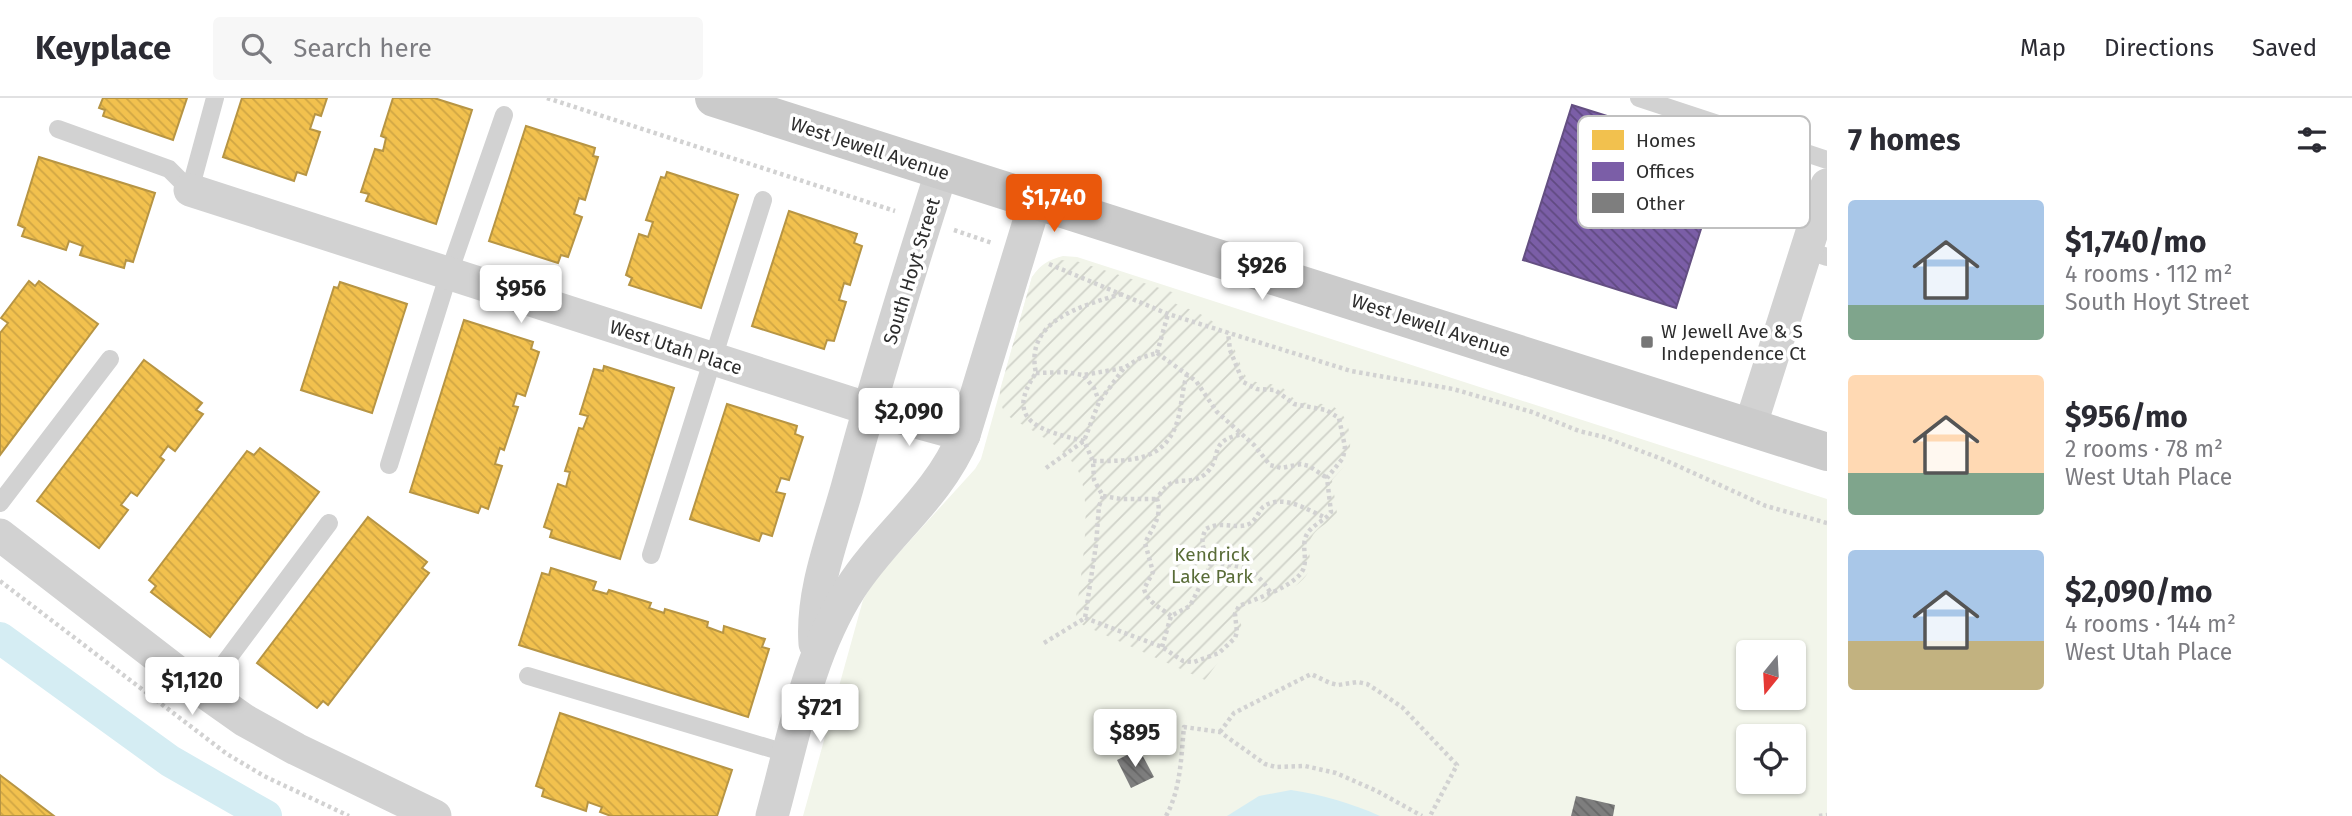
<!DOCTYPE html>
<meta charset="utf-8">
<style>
:root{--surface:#fff;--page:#f7f7f7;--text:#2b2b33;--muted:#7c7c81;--line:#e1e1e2;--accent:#ea580c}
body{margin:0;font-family:"Fira Sans",sans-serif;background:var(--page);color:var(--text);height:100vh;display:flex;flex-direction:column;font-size:26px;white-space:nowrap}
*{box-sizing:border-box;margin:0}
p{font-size:23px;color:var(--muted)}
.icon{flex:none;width:38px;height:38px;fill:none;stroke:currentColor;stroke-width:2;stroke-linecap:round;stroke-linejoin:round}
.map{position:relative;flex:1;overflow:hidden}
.drawer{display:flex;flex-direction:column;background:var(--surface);width:525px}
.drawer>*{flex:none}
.needle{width:46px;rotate:198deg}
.fabs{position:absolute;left:1736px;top:542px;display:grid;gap:14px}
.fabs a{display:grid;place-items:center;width:70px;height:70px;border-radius:7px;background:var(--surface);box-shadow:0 2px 5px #0004;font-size:35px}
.price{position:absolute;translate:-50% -60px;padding:0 16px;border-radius:7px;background:#fff;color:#222;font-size:23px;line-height:46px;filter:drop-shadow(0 2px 4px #0008)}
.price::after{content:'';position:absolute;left:50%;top:42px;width:21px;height:16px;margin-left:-10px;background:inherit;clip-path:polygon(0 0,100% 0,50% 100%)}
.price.active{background:var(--accent);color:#fff}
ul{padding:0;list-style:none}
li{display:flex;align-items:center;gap:21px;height:175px;padding:0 21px}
li span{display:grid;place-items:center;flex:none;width:196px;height:140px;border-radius:7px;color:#555}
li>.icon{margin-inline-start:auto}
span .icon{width:84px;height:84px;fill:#fffc;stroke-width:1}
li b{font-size:30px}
h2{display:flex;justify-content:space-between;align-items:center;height:84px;padding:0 21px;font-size:30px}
header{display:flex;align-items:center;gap:42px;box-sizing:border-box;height:98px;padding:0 35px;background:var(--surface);border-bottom:2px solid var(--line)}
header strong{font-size:33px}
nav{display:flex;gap:38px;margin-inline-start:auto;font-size:24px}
.search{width:490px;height:63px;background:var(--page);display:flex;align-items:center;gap:18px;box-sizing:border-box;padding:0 24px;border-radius:7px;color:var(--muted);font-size:26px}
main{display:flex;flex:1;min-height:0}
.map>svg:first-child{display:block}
.park{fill:#f2f5ea;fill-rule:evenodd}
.garden{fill:url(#garden-furrows)}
.water{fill:#d5edf3}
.homes{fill:url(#homes-back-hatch);stroke:#b79544;stroke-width:2}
.offices{fill:url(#offices-back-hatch);stroke:#644f82;stroke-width:2}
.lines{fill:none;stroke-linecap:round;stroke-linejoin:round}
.canal{stroke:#d5edf3;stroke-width:32}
.building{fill:url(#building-back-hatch)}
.path{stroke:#d2d2d2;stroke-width:4.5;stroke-dasharray:3.5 3.5;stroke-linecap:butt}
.service{stroke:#d2d2d2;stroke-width:18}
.minor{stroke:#d2d2d2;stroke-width:33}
.secondary{stroke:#cbcbcb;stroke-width:38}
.poi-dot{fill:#767676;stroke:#fff;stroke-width:2.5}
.labels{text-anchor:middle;stroke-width:7;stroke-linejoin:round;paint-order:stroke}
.street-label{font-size:19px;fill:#2d2d2d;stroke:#fff}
.poi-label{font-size:19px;fill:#2d2d2d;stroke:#fff;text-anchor:start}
.park-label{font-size:19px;fill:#596c37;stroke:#fff}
.key{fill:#fff;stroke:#c0c0c0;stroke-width:2}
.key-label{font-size:19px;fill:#2d2d2d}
</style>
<header>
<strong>Keyplace</strong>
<div class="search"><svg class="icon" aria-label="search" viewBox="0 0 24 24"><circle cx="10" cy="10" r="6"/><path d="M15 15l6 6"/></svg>Search here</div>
<nav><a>Map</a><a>Directions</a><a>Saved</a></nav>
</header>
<main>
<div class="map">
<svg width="1827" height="718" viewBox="0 0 1827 718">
<defs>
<pattern id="garden-furrows" width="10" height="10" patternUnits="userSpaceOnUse" patternTransform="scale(1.75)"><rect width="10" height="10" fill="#f2f5ea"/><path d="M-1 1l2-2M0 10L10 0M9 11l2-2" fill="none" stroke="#d0d2c9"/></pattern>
<pattern id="homes-back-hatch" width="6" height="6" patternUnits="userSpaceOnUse" patternTransform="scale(1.75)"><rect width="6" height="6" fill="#f2c14e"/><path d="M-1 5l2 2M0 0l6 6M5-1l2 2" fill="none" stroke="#d0a644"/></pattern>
<pattern id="offices-back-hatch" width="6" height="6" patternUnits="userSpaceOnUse" patternTransform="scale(1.75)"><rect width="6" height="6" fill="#7b5ea7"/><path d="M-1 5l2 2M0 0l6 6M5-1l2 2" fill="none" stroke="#604a81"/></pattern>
<pattern id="building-back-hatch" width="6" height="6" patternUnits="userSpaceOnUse" patternTransform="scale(1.75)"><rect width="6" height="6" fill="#7e7e7e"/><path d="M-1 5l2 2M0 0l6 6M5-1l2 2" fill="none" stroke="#686868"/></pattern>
</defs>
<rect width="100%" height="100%" fill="#fff"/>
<path class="park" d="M1063,158L1077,159L1827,401V718H803L863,502L875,481L975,371L981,361L1032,179C1041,166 1048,162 1063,158ZM1748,555H1794V600H1748ZM1748,639H1794V684H1748Z"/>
<path class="garden" d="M1059,162L1076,163L1175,195L1174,205C1201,216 1220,221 1234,250C1239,260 1241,271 1247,280C1257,287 1268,284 1279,288C1287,291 1289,298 1296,302C1308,308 1323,303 1334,309C1351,318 1354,349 1346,365C1343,371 1337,376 1332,382L1337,415C1330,425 1319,428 1313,437C1306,447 1311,458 1310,469C1306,491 1261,504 1243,512L1240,517L1242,534L1239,543L1219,563L1205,582L1083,527L1076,520C1079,484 1097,395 1074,366C1055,342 1029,332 1005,316L1000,304V292L1032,179L1046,167Z"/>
<path class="water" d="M1291,692C1323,697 1351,705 1380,718H1227L1259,698Z"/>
<g class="homes">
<polygon points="103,0 187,0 173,42 103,18 105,12 99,10"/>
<polygon points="242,0 327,0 321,18 315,16 310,31 320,34 306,77 297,74 294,83 223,59"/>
<polygon points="393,0 434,0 472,12 436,126 366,103 369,96 361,94 375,51 383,53 386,40 381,38"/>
<polygon points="526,28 595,50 593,58 598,59 585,102 579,100 574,116 582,119 568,159 561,157 558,165 489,143"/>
<polygon points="39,59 155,95 133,164 126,162 124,170 80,157 83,148 69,143 66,152 22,138 25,130 18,127"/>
<polygon points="667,74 738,97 701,210 629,187 632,180 626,177 639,136 648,139 653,124 646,122 661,79 665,80"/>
<polygon points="789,113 857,136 854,145 862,148 850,187 844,185 839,202 846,204 834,243 827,242 824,251 752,228"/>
<polygon points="29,183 35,188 39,183 98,226 0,357 0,235 8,225 1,220"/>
<polygon points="340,184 407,206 372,315 301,292 334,189 338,190"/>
<polygon points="464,222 533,244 531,251 539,254 525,298 517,295 513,308 518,309 504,352 500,350 495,366 502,368 488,411 481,408 478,415 410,394"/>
<polygon points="144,262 202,305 196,312 203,316 175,353 168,348 160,359 164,362 137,398 131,394 121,407 128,412 99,450 37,403"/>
<polygon points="604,268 674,290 620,461 550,439 552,432 544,429 558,386 566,389 570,374 565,373 579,330 583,331 588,318 580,316 594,271 603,273"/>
<polygon points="727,306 797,328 795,336 803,339 789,382 781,380 776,394 785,396 772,438 762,435 759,443 690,421"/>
<polygon points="260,350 319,394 210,539 151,494 156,488 149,482 247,353 254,357"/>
<polygon points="368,419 427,464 422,470 429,475 328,607 323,603 317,610 257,565"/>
<polygon points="551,470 596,484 593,492 607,496 609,492 651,505 649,510 664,515 665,511 708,524 707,529 723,535 724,528 765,541 762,549 769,551 748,619 519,547 542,475 549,477"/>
<polygon points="560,615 732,672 717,718 611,718 600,714 602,709 588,704 586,713 542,698 544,691 536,688"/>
<polygon points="0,677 54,718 0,718"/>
</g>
<polygon class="offices" points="1572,7 1725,55 1676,210 1523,162"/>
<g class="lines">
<polyline class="canal" points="0,540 170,663 266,718"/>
</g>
<g class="building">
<polygon points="1139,651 1154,679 1131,690 1117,662"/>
<polygon points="1576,698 1615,707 1613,718 1571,718"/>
</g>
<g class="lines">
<g class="path">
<polyline points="547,0 895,113"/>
<polyline points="954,132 992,145"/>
<polyline points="1049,166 1168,216 1351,273 1453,291 1532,314 1579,333 1604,339 1667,363 1766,408 1827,425"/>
<polyline points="1157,255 1196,283 1217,314 1254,347 1270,367 1281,370 1301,366 1309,368 1327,380"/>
<polyline points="1157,255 1168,216"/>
<polyline points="1036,275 1065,274 1083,277 1124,270"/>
<polyline points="1084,278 1094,290 1099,303"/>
<path d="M1093,363C1131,363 1166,364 1178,321C1182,306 1182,291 1187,277"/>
<polyline points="1046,370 1084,343 1099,304 1124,270 1140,260 1157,255"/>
<polyline points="1103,398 1121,401 1157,401"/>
<polyline points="0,483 227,656 264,678 349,718"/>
<path d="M1270,494C1253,467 1240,469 1212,464C1203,453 1199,444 1206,431C1221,422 1235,432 1249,426C1256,423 1258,414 1263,409C1282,395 1308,412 1326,420"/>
<path d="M1171,518C1161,510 1147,504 1144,491L1153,474L1145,445C1152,430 1163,418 1157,401C1173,372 1186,390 1204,377C1225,360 1205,343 1243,336"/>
<path d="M1085,520L1162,549L1183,563L1194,564L1219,555L1235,540L1237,534L1235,516L1239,508C1255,501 1300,487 1304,469C1307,458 1301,447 1307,436C1313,426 1325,423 1331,414L1327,380L1343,360L1345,349L1339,320L1326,312L1294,306L1275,292L1257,291L1243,284L1230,252L1228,234"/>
<path d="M1044,545L1085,520L1096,447L1099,408L1103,398L1094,382L1093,363L1084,343C1043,333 1002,324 1036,275C1024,222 1082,208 1121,196"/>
<polyline points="1162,549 1171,518 1190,508 1212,464"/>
<polyline points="1220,634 1234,615 1311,576 1330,585 1338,587 1358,584 1367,586 1375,591 1402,609 1457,667 1430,718"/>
<path d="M1166,718C1181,691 1181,659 1184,629L1220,634L1265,666L1276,669L1305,668L1336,675L1377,693L1422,718"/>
<polyline points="1819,718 1827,717"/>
</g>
<g class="service">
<polyline points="1639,0 1827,62"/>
<polyline points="58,31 169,71 190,92 215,0"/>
<polyline points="1806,152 1827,159"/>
<polyline points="389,367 449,175 504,17"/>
<polyline points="0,405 110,261"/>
<polyline points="651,457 763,102"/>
<polyline points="528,578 789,656"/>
<polyline points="203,594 329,425"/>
</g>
<g class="minor">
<polyline points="190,92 869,311 964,337"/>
<polyline points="1750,329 1827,87"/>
<polyline points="0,437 193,586 244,622 296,651 435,718"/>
<path d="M815,546C811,494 833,440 847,390C876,283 908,178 942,72"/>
<path d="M772,718C793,642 807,559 850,491C885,436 938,400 964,337L1036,101"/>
</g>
<polyline class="secondary" points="714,0 1827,354"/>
</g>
<rect class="poi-dot" x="1640" y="237" width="14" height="14" rx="3.5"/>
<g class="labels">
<g class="street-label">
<text transform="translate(870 50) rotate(18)" y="7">West Jewell Avenue</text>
<text transform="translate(911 173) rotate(-73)" y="7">South Hoyt Street</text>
<text transform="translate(1431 227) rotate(18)" y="7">West Jewell Avenue</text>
<text transform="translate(676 249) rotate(18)" y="7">West Utah Place</text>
</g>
<g class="poi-label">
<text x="1661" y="240">W Jewell Ave &amp; S<tspan x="1661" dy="22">Independence Ct</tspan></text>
</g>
<g class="park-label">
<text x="1212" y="463">Kendrick<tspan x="1212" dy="22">Lake Park</tspan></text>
</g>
</g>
<rect x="1578" y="18" width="232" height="112" rx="10" class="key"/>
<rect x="1592" y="32" width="32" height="20" fill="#f2c14e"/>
<rect x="1592" y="64" width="32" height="19" fill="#7b5ea7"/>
<rect x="1592" y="95" width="32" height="20" fill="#7e7e7e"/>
<g class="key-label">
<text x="1636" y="49">Homes</text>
<text x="1636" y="80">Offices</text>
<text x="1636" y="112">Other</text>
</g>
</svg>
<div class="fabs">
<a><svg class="needle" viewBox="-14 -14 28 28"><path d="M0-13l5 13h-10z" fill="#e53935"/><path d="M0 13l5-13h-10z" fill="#7c7c81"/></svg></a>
<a><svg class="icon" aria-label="locate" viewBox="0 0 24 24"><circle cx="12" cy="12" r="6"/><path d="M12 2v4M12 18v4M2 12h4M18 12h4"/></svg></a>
</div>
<b class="price active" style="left:1054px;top:136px">$1,740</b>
<b class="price" style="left:1262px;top:204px">$926</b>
<b class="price" style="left:521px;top:227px">$956</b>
<b class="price" style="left:909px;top:350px">$2,090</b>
<b class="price" style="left:192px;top:619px">$1,120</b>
<b class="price" style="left:820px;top:646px">$721</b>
<b class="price" style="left:1135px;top:671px">$895</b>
</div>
<section class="drawer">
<h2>7 homes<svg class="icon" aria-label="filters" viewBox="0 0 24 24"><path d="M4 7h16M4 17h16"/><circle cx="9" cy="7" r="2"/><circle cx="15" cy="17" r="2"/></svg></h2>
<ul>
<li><span style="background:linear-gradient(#a9c7e8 75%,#7fa58c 0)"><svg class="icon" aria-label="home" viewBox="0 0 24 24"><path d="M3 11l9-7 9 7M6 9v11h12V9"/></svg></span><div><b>$1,740/mo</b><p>4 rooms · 112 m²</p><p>South Hoyt Street</p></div></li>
<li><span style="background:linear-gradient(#ffd9b3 70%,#7fa58c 0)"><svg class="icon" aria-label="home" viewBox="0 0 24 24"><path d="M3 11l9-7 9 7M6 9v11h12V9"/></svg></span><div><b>$956/mo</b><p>2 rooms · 78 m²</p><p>West Utah Place</p></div></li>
<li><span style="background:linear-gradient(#a9c7e8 65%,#c2b280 0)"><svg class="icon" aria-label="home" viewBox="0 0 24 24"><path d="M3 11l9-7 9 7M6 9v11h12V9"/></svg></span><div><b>$2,090/mo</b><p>4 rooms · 144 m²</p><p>West Utah Place</p></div></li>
</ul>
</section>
</main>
